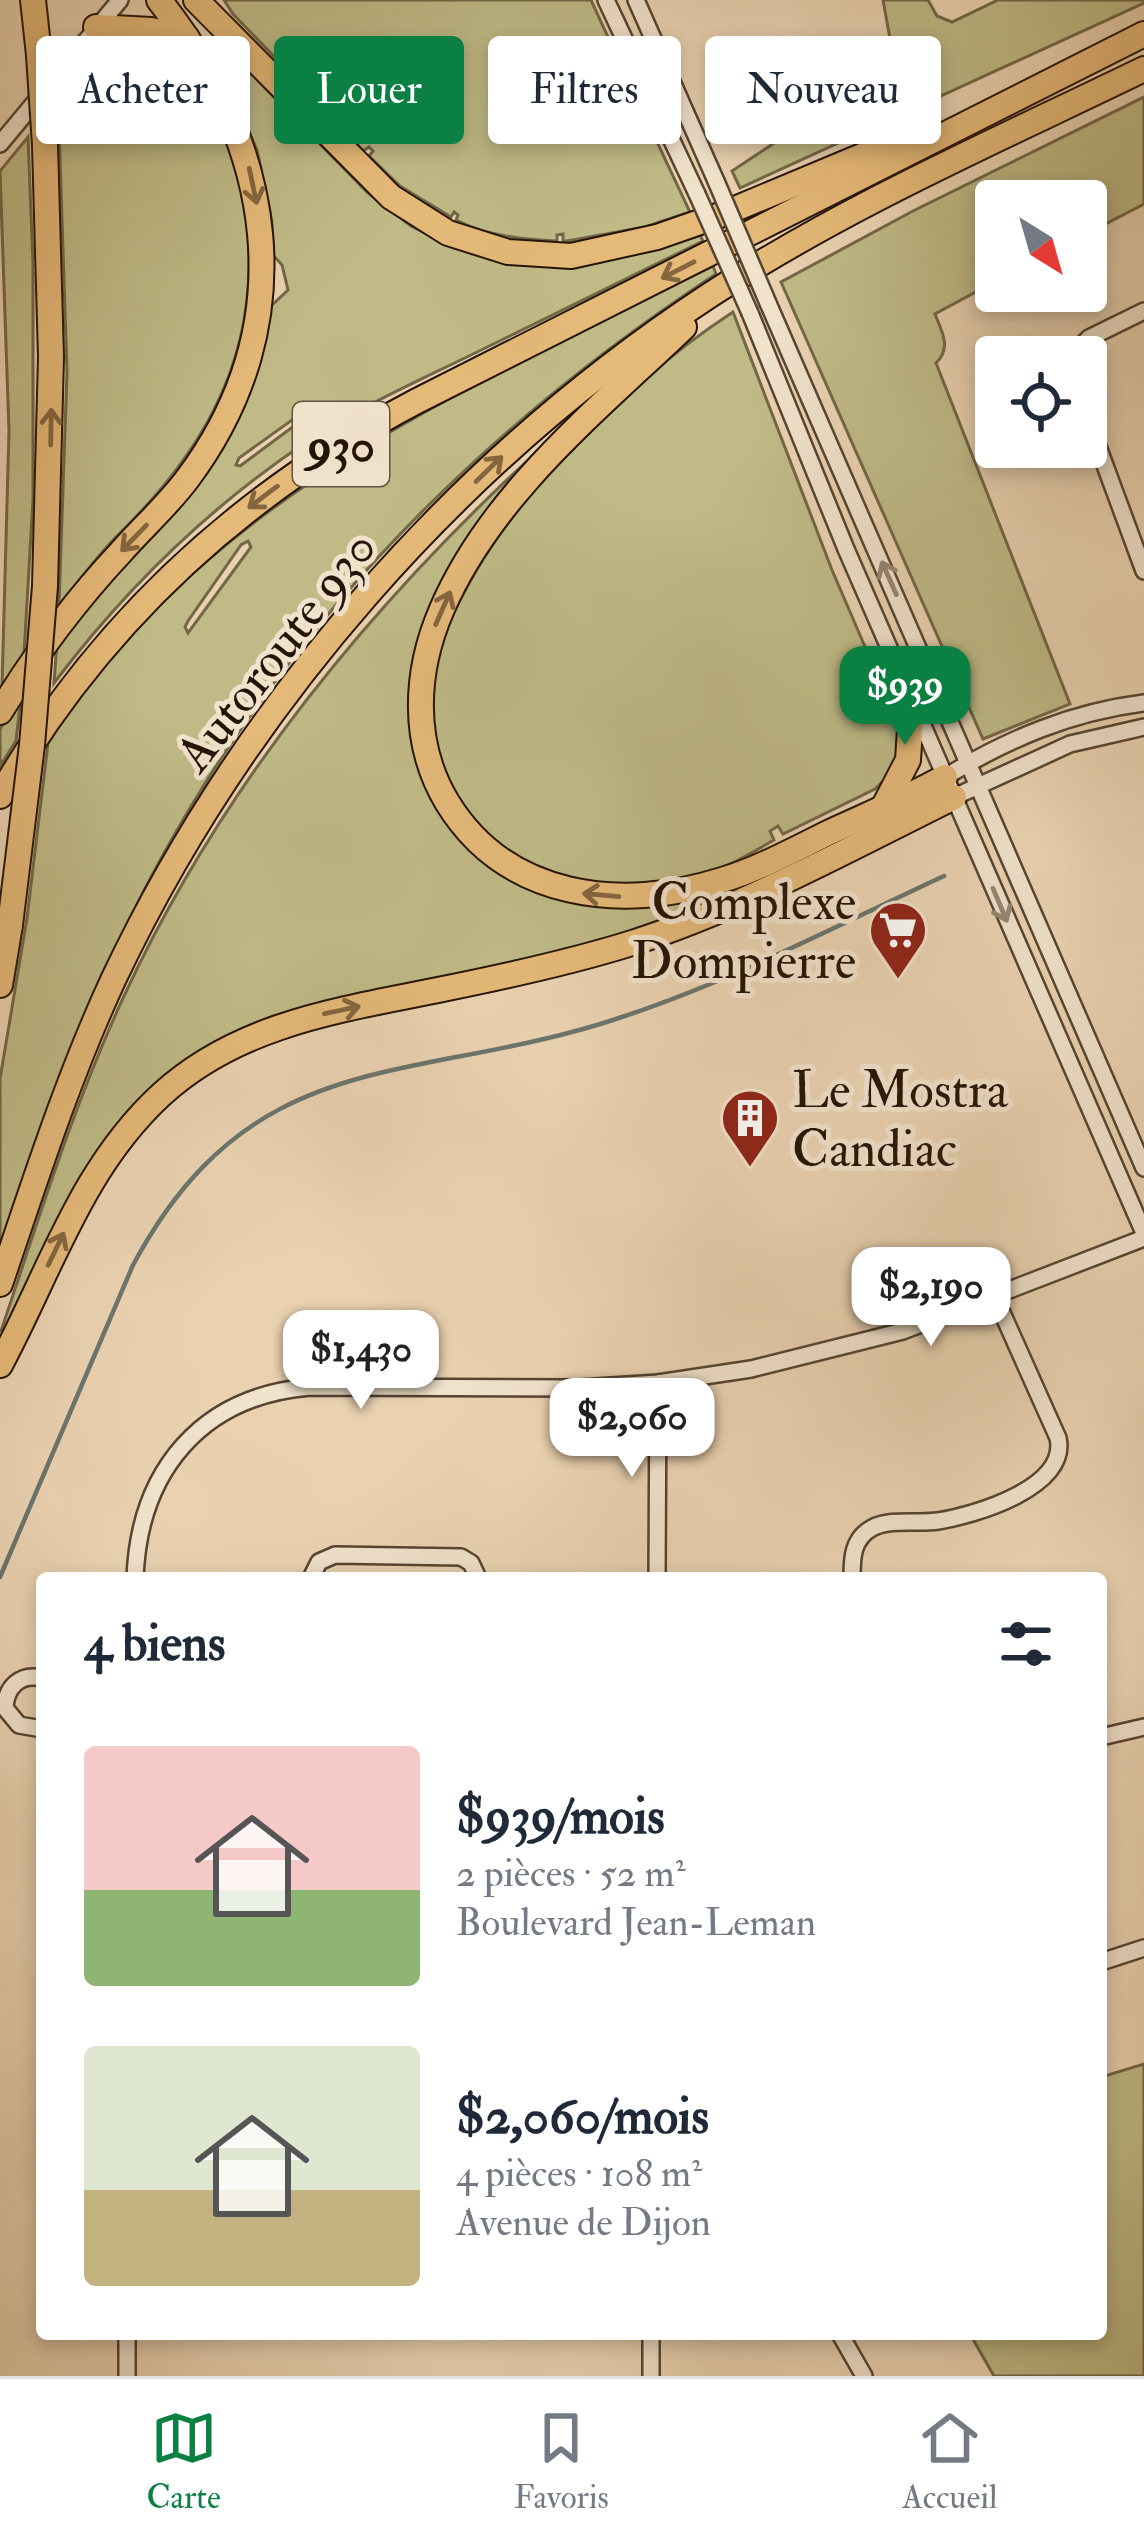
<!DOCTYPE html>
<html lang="fr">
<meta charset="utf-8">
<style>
:root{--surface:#fff;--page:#f6f6f7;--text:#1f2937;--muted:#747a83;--line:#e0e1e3;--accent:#0b8043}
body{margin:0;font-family:"IM FELL Double Pica",serif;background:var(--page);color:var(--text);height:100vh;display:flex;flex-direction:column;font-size:45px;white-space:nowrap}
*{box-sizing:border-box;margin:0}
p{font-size:39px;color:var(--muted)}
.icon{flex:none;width:66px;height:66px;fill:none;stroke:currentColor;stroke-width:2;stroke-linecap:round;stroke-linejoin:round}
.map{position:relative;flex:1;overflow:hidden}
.panel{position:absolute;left:36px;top:1572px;width:1071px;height:768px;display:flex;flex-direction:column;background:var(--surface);border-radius:12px;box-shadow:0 6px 18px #0003}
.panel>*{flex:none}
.hud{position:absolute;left:36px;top:36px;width:1074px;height:108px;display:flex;gap:24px}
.needle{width:78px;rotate:143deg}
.tools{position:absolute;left:975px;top:180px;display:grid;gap:24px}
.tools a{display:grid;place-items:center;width:132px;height:132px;border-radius:12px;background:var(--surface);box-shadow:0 6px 18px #0003;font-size:60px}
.price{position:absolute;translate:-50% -102px;padding:0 27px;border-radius:24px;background:#fff;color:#222;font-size:39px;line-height:78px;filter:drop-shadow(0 3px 6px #0008)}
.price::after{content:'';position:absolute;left:50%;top:72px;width:36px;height:27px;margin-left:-18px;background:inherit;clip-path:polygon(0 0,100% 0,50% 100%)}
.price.selected{background:var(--accent);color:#fff}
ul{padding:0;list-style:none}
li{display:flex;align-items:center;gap:36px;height:300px;padding:0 48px}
li span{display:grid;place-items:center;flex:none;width:336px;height:240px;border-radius:12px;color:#555}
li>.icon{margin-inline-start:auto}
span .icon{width:144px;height:144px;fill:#fffc;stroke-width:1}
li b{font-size:51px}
h2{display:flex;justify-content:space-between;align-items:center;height:144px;padding:0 48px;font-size:51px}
.pill{padding:0 42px;border-radius:12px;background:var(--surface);box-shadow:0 6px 18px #0003;font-size:42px;line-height:108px}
.pill.selected{background:var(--accent);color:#fff}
.dock{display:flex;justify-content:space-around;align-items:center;height:168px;border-top:3px solid var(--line);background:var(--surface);font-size:33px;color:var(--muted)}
.dock a{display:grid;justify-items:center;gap:6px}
.dock .selected{color:var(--accent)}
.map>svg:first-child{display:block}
.green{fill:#bfba86;stroke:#726746;stroke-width:3;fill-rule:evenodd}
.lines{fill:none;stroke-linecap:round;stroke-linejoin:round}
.stream{stroke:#6b756d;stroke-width:4.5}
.minor-casing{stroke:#564431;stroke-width:20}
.highway-casing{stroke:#251406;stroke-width:28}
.minor{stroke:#f1e2cc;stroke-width:15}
.highway{stroke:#e5b978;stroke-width:24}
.minor-bridge-casing{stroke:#564431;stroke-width:20;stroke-linecap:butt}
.highway-bridge-casing{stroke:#251406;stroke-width:28;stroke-linecap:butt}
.minor-bridge{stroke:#f1e2cc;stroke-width:15}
.highway-bridge{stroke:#e5b978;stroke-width:24}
.oneway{stroke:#85663f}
.oneway2{stroke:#958573}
.labels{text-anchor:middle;stroke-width:10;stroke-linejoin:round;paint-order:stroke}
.shield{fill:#f1e2cc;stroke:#625241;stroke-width:3}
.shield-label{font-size:48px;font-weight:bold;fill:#251406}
.street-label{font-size:51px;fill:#251406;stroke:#f1e2cc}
.poi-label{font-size:51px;fill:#251406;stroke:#f1e2cc;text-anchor:end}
</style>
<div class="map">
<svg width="1144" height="2376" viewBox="0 0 1144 2376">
<rect width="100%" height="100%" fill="#ead2b1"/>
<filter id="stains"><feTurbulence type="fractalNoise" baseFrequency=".00167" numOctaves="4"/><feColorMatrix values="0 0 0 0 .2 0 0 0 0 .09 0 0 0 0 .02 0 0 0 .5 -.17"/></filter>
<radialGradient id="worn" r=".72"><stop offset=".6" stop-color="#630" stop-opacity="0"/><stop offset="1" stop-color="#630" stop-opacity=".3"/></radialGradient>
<g class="green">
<path d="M224,0H591L630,85L604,90V100L611,109L634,93L690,212L645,227L567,241H563V234L557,235V241C523,240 487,236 456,220L458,215L454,212L451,217L400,186L369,156L373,151L369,147L363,151L352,139L356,133L349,127L345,130L233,14Z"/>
<polygon points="883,0 928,0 937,16 952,22 998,0 1144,0 1144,3 740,188 732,171 824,110 897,77"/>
<path d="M154,44C198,59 215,102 228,143C234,163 243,184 247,205C251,222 249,242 249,260C250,372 197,458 119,534C97,555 79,582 59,605L67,372L58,97C84,71 115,43 154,44Z"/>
<path d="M231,53L368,193L411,226L455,248L516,265L698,231L703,241C626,279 549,316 473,354C418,381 362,406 311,439C211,505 126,588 54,683L57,642L195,486L220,450L251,386L271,306L288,290L282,265L273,255L272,222L257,150L217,60ZM306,410L302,420L240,466L236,465L239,458Z"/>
<path d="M1144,97V204L1086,234V201H996V281L935,314C942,332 952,348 936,363L1070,704L983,739L781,282L913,211Z"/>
<polygon points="28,137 33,264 33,499 24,654 2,686 9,431 0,171"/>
<path d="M713,266L716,274C456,445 245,667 114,952C70,1048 38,1152 0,1250V1079L27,918L48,743C208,495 461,392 713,266ZM248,541L251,547L188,633L185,627L188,621L241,545Z"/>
<path d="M733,312L832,570L897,721L899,753L885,779L875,789L783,834L778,826L770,831L774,840C756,850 738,862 718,869C613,906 483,882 443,767C434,740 426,705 432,677C461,540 618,387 733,312Z"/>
<path d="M562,429L454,565L414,744L522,885L580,903L615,906L800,855L804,862L714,905L574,952L308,1007L161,1082L8,1333L1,1331C39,1218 74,1104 124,996C226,777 383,589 562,429Z"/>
<polygon points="21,697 16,741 0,766 0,729"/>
<polygon points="1144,2064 1144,2376 994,2376 970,2334 1101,2334 1101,2077"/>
</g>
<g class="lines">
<path class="stream" d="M0,1577L133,1265C255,1038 417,1087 625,1016C736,979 838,925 944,876"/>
<defs>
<g id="minor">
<polyline points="606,0 697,194"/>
<polyline points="636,0 716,181"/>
<polyline points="0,144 120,0"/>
<polyline points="768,303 1144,1168"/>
<polyline points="750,313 846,549 1144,1233"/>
<polyline points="1071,357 1089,338 1144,311"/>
<polyline points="1086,414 1144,571"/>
<path d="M945,777C1008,739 1071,712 1144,703"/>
<polyline points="954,797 1070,744 1144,727"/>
<path d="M135,1578C139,1471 201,1396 310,1387L580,1388L658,1383L751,1369L903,1331L1144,1238"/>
<polyline points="311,1578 319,1562 335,1555 461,1557 471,1563 478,1578"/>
<polyline points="657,1578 658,1383"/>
<path d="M852,1578C852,1559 852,1539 872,1528C890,1518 918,1524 938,1521C976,1515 1069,1487 1058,1438L995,1297"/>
<path d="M42,1678C20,1673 6,1687 5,1708L19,1725L42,1729"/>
<polyline points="1101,1737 1144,1727"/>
<polyline points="1101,1962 1144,1948"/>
<polyline points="840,2334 864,2376"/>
<polyline points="127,2376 127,2334"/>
<polyline points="651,2376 651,2334"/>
</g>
<g id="highway">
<polyline points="33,0 39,55"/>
<polyline points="196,0 391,197 448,233 508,252 571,256 657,237 723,214 912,135"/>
<polyline points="96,27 151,30 187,38"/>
<polyline points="45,145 51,357 45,586"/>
<path d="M684,327C596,411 491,495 442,609C415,671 411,742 447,802C506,899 621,912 722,880C759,869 795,849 830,832C869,814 908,798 945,777"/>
<path d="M0,712C35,655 75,601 121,552C143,527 168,505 188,478C304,322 274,145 159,0"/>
<path d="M0,796C99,624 242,493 417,401L1144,34"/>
<polyline points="883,808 908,760 912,699"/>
<polyline points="0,985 10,925"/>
<path d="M0,1284C35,1181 68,1077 114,978C244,704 457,461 710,295C846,206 998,140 1144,69"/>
<path d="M0,1365C50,1272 81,1168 162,1094C239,1024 339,1010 438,990C503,977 568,963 632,943C744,907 849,849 954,797"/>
</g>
</defs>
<use href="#minor" class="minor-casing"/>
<use href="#highway" class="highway-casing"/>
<use href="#minor" class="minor"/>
<use href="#highway" class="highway"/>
<defs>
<g id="minor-bridge">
<polyline points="716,181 768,303"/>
<polyline points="697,194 750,313"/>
</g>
<g id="highway-bridge">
<polyline points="39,55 45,145"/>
<polyline points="10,925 32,745 45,586"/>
</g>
</defs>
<use href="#minor-bridge" class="minor-bridge-casing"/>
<use href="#highway-bridge" class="highway-bridge-casing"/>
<use href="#minor-bridge" class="minor-bridge"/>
<use href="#highway-bridge" class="highway-bridge"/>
</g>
<defs><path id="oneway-shaft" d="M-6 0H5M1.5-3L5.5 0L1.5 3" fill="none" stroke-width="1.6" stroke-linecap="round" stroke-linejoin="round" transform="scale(3)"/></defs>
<g class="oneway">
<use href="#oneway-shaft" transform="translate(253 186) rotate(78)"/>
<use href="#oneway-shaft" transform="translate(678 270) rotate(153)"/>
<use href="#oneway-shaft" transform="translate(51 427) rotate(-89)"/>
<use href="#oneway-shaft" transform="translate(489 469) rotate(-44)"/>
<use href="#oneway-shaft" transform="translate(263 497) rotate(143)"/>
<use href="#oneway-shaft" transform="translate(134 538) rotate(134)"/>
<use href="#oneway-shaft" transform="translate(443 608) rotate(-66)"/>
<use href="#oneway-shaft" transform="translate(601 895) rotate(-175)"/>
<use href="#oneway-shaft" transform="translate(342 1010) rotate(-12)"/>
<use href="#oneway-shaft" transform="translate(56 1249) rotate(-64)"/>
</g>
<g class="oneway2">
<use href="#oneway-shaft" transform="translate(889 578) rotate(-114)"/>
<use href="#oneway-shaft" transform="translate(1000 905) rotate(67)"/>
</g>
<defs>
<symbol id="supermarket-pin" viewBox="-11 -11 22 30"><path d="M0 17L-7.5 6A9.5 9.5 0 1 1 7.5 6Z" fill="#8f2418" stroke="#f1e2cc"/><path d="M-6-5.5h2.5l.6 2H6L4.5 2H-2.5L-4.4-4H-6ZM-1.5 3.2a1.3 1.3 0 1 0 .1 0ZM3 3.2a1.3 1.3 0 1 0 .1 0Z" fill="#fff"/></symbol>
<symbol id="building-pin" viewBox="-11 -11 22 30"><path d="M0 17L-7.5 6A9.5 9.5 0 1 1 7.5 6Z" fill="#8f2418" stroke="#f1e2cc"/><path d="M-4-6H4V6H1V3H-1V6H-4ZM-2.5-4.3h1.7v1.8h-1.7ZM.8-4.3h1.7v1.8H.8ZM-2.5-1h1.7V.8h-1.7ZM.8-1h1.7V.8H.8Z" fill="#fff"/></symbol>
</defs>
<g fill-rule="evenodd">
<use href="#supermarket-pin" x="865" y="897" width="66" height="90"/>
<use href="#building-pin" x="717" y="1085" width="66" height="90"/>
</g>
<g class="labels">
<rect class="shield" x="293" y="402" width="96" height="84" rx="9"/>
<g class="shield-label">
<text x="341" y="461">930</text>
</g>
<g class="street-label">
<text transform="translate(275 650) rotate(-52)" y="18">Autoroute 930</text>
</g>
<g class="poi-label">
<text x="856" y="919">Complexe<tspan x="856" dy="59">Dompierre</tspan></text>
<text x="792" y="1107" text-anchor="start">Le Mostra<tspan x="792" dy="59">Candiac</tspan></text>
</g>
</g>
<rect width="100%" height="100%" filter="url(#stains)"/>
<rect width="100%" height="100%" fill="url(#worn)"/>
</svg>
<div class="tools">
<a><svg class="needle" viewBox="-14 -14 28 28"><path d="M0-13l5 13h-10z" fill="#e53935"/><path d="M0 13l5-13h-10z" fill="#747a83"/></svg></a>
<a><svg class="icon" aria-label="locate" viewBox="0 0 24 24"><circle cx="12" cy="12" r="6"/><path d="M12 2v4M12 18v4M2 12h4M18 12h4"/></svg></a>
</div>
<b class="price selected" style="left:905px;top:748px">$939</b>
<b class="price" style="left:931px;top:1349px">$2,190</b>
<b class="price" style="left:361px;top:1412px">$1,430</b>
<b class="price" style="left:632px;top:1480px">$2,060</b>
<div class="hud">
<a class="pill">Acheter</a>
<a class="pill selected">Louer</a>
<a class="pill">Filtres</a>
<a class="pill">Nouveau</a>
</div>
<section class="panel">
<h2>4 biens<svg class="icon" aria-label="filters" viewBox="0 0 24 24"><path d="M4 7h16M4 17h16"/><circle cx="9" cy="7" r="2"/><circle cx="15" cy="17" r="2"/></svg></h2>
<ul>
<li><span style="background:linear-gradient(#f6c9c9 60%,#8fb573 0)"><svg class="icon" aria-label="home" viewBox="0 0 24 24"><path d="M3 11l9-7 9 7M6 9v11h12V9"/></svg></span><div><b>$939/mois</b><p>2 pièces · 52 m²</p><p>Boulevard Jean-Leman</p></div></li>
<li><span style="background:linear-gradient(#dfe7d0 60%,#c2b280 0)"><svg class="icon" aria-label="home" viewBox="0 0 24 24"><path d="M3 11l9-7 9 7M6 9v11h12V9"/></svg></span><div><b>$2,060/mois</b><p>4 pièces · 108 m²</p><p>Avenue de Dijon</p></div></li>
</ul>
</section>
</div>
<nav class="dock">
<a class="selected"><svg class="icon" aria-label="map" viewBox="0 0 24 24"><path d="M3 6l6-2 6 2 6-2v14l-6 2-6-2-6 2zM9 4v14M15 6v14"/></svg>Carte</a>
<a><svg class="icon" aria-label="saved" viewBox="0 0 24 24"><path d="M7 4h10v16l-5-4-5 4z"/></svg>Favoris</a>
<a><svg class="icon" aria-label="home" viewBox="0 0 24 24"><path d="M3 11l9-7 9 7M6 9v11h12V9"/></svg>Accueil</a>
</nav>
